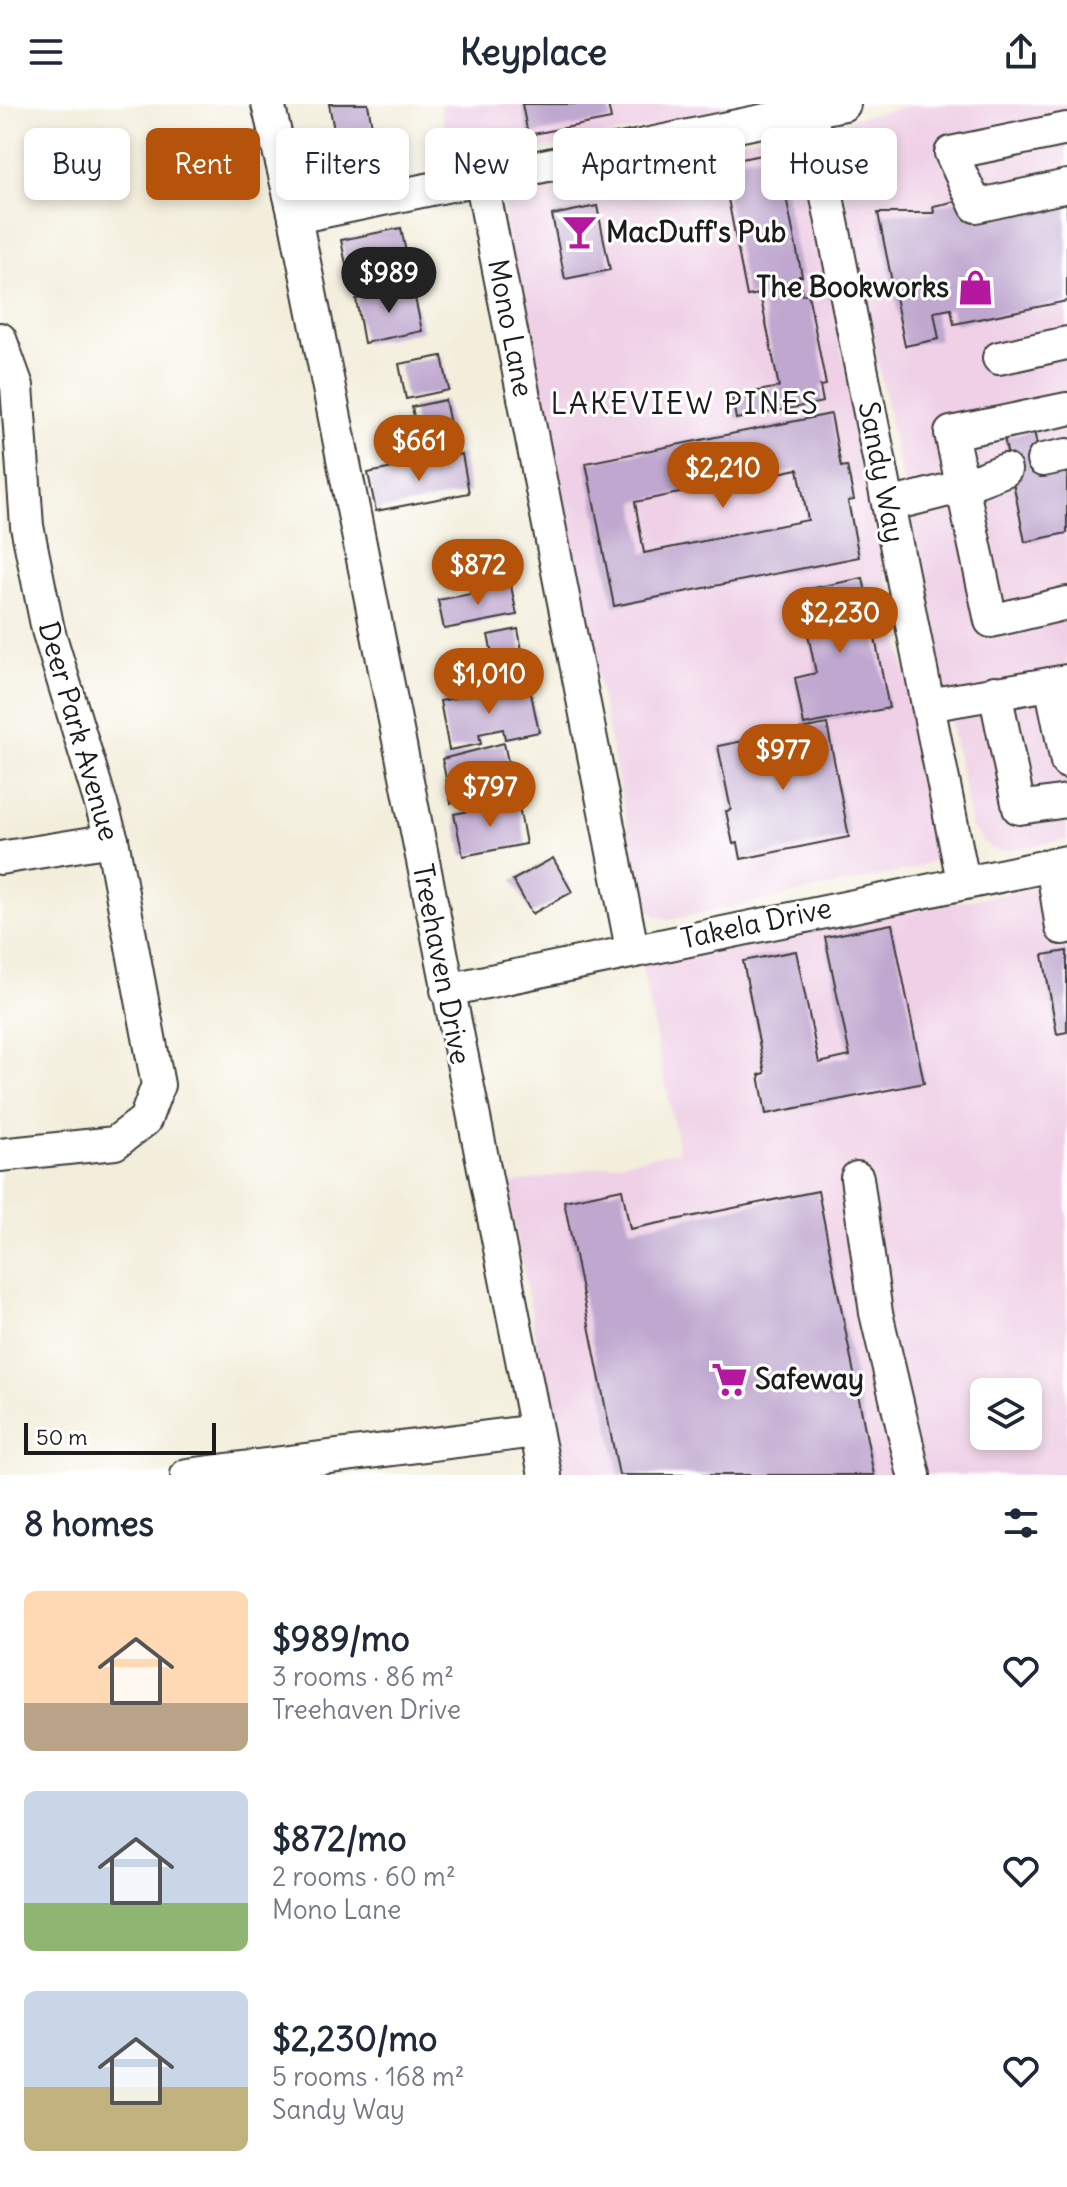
<!DOCTYPE html>
<meta charset="utf-8">
<style>
:root{--surface:#fff;--page:#f2f2f3;--text:#1f2937;--muted:#747a83;--accent:#b45309}
body{margin:0;font-family:Delius,sans-serif;background:var(--page);color:var(--text);height:100vh;display:flex;flex-direction:column;font-size:30px;white-space:nowrap}
*{box-sizing:border-box;margin:0}
p{font-size:26px;color:var(--muted)}
.icon{flex:none;width:44px;height:44px;fill:none;stroke:currentColor;stroke-width:2;stroke-linecap:round;stroke-linejoin:round}
.map{position:relative;height:1371px;overflow:hidden}
.panel{display:flex;flex-direction:column;background:var(--surface);flex:1}
.panel>*{flex:none}
.banner{position:absolute;left:24px;top:24px;width:1020px;height:72px;display:flex;gap:16px}
.fabs{position:absolute;left:970px;top:1274px;display:grid;gap:16px}
.fabs a{display:grid;place-items:center;width:72px;height:72px;border-radius:12px;background:var(--surface);box-shadow:0 4px 12px #0003;font-size:40px}
.scale{position:absolute;left:24px;bottom:20px;width:192px;box-sizing:border-box;padding-left:8px;border:4px solid #1c1c1c;border-top:0;font-size:22px;line-height:28px;white-space:nowrap;color:#1c1c1c;-webkit-text-stroke:6px #fff;paint-order:stroke}
.price{position:absolute;translate:-50% -68px;padding:0 18px;border-radius:28px;background:var(--accent);color:#fff;font-size:26px;line-height:52px;filter:drop-shadow(0 2px 4px #0008)}
.price::after{content:'';position:absolute;left:50%;top:48px;width:24px;height:18px;margin-left:-12px;background:inherit;clip-path:polygon(0 0,100% 0,50% 100%)}
.price.on{background:#222;color:#fff}
ul{padding:0;list-style:none}
li{display:flex;align-items:center;gap:24px;height:200px;padding:0 24px}
li span{display:grid;place-items:center;flex:none;width:224px;height:160px;border-radius:12px;color:#555}
li>.icon{margin-inline-start:auto}
span .icon{width:96px;height:96px;fill:#fffc;stroke-width:1}
li b{font-size:34px}
h2{display:flex;justify-content:space-between;align-items:center;height:96px;padding:0 24px;font-size:34px}
.pill{padding:0 28px;border-radius:12px;background:var(--surface);box-shadow:0 4px 12px #0003;font-size:28px;line-height:72px}
.pill.on{background:var(--accent);color:#fff}
header{display:flex;justify-content:space-between;align-items:center;height:104px;padding:0 24px;background:var(--surface);font-size:36px;font-weight:800}
.map>svg:first-child{display:block}
.built{fill:#efd0e6;fill-rule:evenodd}
.building{fill:#bfa7cf;fill-rule:evenodd}
.lines{fill:none;stroke-linecap:round;stroke-linejoin:round}
.minor-casing{stroke:#3c3c39;stroke-width:36}
.minor{stroke:#fff;stroke-width:32}
.labels{text-anchor:middle;stroke-width:6;stroke-linejoin:round;paint-order:stroke}
.poi-label{font-size:28px;font-weight:bold;fill:#1c1c1c;stroke:#fff;text-anchor:start}
.street-label{font-size:28px;fill:#1c1c1c;stroke:#fff}
.neighbourhood-label{font-size:30px;letter-spacing:2px;fill:#1c1c1c;stroke:#fff}
</style>
<header><svg class="icon" aria-label="menu" viewBox="0 0 24 24"><path d="M4 6h16M4 12h16M4 18h16"/></svg>Keyplace<svg class="icon" aria-label="share" viewBox="0 0 24 24"><path d="M12 15V3M7 8l5-5 5 5M5 13v7h14v-7"/></svg></header>
<div class="map">
<svg width="1067" height="1371" viewBox="0 0 1067 1371">
<rect width="100%" height="100%" fill="#fff"/>
<filter id="ink" filterUnits="userSpaceOnUse"><feTurbulence type="fractalNoise" baseFrequency=".0125" numOctaves="2"/><feDisplacementMap in="SourceGraphic" scale="16" xChannelSelector="R" yChannelSelector="G"/><feConvolveMatrix kernelMatrix="1 2 1 2 8 2 1 2 1" color-interpolation-filters="sRGB"/></filter>
<filter id="wash" filterUnits="userSpaceOnUse"><feTurbulence type="fractalNoise" baseFrequency=".006" numOctaves="4" result="noise"/><feDisplacementMap in="SourceGraphic" scale="32" xChannelSelector="R" yChannelSelector="G"/><feGaussianBlur stdDeviation="1.8" result="paint"/><feColorMatrix in="noise" values="0 0 0 0 0 0 0 0 0 0 0 0 0 0 0 0 0 1.4 0 .05"/><feComposite in="paint" operator="in"/></filter>
<g filter="url(#wash)">
<rect width="100%" height="100%" fill="#f3eedb"/>
<g class="built">
<polygon points="440,0 762,0 452,63"/>
<polygon points="920,0 1067,0 1067,736 1004,747 991,745 972,724 835,44 835,32 841,21 854,14"/>
<polygon points="768,31 782,31 796,41 803,53 940,742 937,754 914,765 670,816 656,812 646,801 640,785 505,116 506,98 513,86 527,81"/>
<path d="M1067,778V1371H562L507,1081L679,1047L641,858ZM984,1288H1028V1332H984Z"/>
</g>
<g id="blocks">
<g class="building">
<polygon points="329,0 368,0 373,29 336,36"/>
<polygon points="522,0 608,0 611,15 528,31"/>
<polygon points="777,48 802,172 799,172 802,191 808,189 826,281 820,282 823,298 736,315 732,292 779,283 760,190 747,192 721,59"/>
<polygon points="1067,93 1067,197 954,220 951,205 934,208 939,235 905,242 878,109 934,109 933,102 963,96"/>
<polygon points="597,102 610,166 565,175 552,111"/>
<polygon points="401,124 410,168 350,180 341,136"/>
<polygon points="413,184 422,227 364,239 356,195"/>
<polygon points="442,252 449,286 406,295 399,260"/>
<polygon points="445,296 455,344 421,350 412,303"/>
<path d="M831,310L841,363L847,362L854,396L848,397L859,453L614,502L586,359ZM798,365L808,416L644,449L635,398Z"/>
<polygon points="1034,327 1041,360 1067,355 1067,429 1025,438 1004,333"/>
<polygon points="462,350 469,389 376,407 368,369"/>
<polygon points="863,474 889,604 804,621 795,574 816,569 799,487"/>
<polygon points="488,480 489,486 511,482 517,511 444,525 438,496 471,490 470,483"/>
<polygon points="518,525 527,573 457,587 452,557 492,549 488,531"/>
<polygon points="529,580 539,628 505,635 503,625 479,630 481,640 449,646 440,597"/>
<polygon points="827,620 849,733 741,755 738,739 733,740 726,707 731,706 718,642"/>
<polygon points="504,639 514,686 451,699 442,655"/>
<polygon points="518,697 526,740 463,752 454,710"/>
<polygon points="553,754 572,788 532,810 513,776"/>
<polygon points="892,820 924,979 766,1010 759,971 765,969 743,857 796,847 819,959 850,952 825,833"/>
<polygon points="1067,847 1067,928 1057,930 1043,851"/>
<polygon points="622,1085 630,1125 818,1087 874,1371 619,1371 564,1097"/>
</g>
</g>
</g>
<g filter="url(#ink)">
<use href="#blocks" fill-opacity="0" stroke="#3c3c39" stroke-width="2"/>
<g class="lines">
<defs>
<g id="minor">
<polyline points="268,0 295,113 545,1371"/>
<polyline points="810,7 963,777"/>
<polyline points="1067,25 951,49 976,102 1067,82"/>
<polyline points="481,74 632,845"/>
<polyline points="295,113 844,0"/>
<polyline points="0,235 17,282 27,422 48,526 112,736 158,981 145,1016 115,1039 0,1051"/>
<polyline points="999,254 1067,239"/>
<polyline points="1067,305 951,329 991,517 1067,499"/>
<polyline points="1043,356 1067,351"/>
<polyline points="889,401 960,383 1005,366"/>
<polyline points="1051,580 1067,658"/>
<polyline points="995,588 1019,704 1067,697"/>
<polyline points="928,601 1067,577"/>
<polyline points="0,754 112,736"/>
<polyline points="1052,760 1062,824 1067,823"/>
<polyline points="447,886 1067,758"/>
<polyline points="857,1074 876,1209 914,1371"/>
<polyline points="187,1371 536,1327"/>
</g>
</defs>
<use href="#minor" class="minor-casing"/>
<use href="#minor" class="minor"/>
</g>
</g>
<defs>
<symbol id="bar-bare" viewBox="-9 -9 18 18"><path d="M-6-5H6L.8 .8V4.5H3.5V6h-7V4.5H-.8V.8Z" fill="#b5179e" stroke="#fff" stroke-width="2.5" paint-order="stroke"/></symbol>
<symbol id="shop-bare" viewBox="-9 -9 18 18"><path d="M-5-2.5h2.3a2.7 3.5 0 0 1 5.4 0H5L5.5 6h-11ZM-1.5-2.5h3a1.5 2.3 0 0 0-3 0Z" fill="#b5179e" stroke="#fff" stroke-width="2.5" paint-order="stroke"/></symbol>
<symbol id="supermarket-bare" viewBox="-9 -9 18 18"><path d="M-6-5.5h2.5l.6 2H6L4.5 2H-2.5L-4.4-4H-6ZM-1.5 3.2a1.3 1.3 0 1 0 .1 0ZM3 3.2a1.3 1.3 0 1 0 .1 0Z" fill="#b5179e" stroke="#fff" stroke-width="2.5" paint-order="stroke"/></symbol>
</defs>
<g fill-rule="evenodd">
<use href="#bar-bare" x="554" y="102" width="51" height="51"/>
<use href="#shop-bare" x="950" y="158" width="51" height="51"/>
<use href="#supermarket-bare" x="704" y="1250" width="51" height="51"/>
</g>
<g class="labels">
<g class="poi-label">
<text x="606" y="138">MacDuff's Pub</text>
<text x="949" y="193" text-anchor="end">The Bookworks</text>
<text x="755" y="1285">Safeway</text>
</g>
<g class="street-label">
<text transform="translate(511 224) rotate(79)" y="10">Mono Lane</text>
<text transform="translate(882 368) rotate(79)" y="10">Sandy Way</text>
<text transform="translate(79 627) rotate(74)" y="10">Deer Park Avenue</text>
<text transform="translate(756 819) rotate(-12)" y="10">Takela Drive</text>
<text transform="translate(442 860) rotate(79)" y="10">Treehaven Drive</text>
</g>
<g class="neighbourhood-label">
<text x="685" y="310">LAKEVIEW PINES</text>
</g>
</g>
</svg>
<div class="fabs">
<a><svg class="icon" aria-label="layers" viewBox="0 0 24 24"><path d="M12 4l9 5-9 5-9-5zM3 14l9 5 9-5"/></svg></a>
</div>
<div class="scale">50 m</div>
<b class="price on" style="left:389px;top:211px">$989</b>
<b class="price" style="left:419px;top:379px">$661</b>
<b class="price" style="left:723px;top:406px">$2,210</b>
<b class="price" style="left:478px;top:503px">$872</b>
<b class="price" style="left:840px;top:551px">$2,230</b>
<b class="price" style="left:489px;top:612px">$1,010</b>
<b class="price" style="left:783px;top:688px">$977</b>
<b class="price" style="left:490px;top:725px">$797</b>
<div class="banner">
<a class="pill">Buy</a>
<a class="pill on">Rent</a>
<a class="pill">Filters</a>
<a class="pill">New</a>
<a class="pill">Apartment</a>
<a class="pill">House</a>
</div>
</div>
<section class="panel">
<h2>8 homes<svg class="icon" aria-label="filters" viewBox="0 0 24 24"><path d="M4 7h16M4 17h16"/><circle cx="9" cy="7" r="2"/><circle cx="15" cy="17" r="2"/></svg></h2>
<ul>
<li><span style="background:linear-gradient(#ffd9b3 70%,#b9a48a 0)"><svg class="icon" aria-label="home" viewBox="0 0 24 24"><path d="M3 11l9-7 9 7M6 9v11h12V9"/></svg></span><div><b>$989/mo</b><p>3 rooms · 86 m²</p><p>Treehaven Drive</p></div><svg class="icon" aria-label="heart" viewBox="0 0 24 24"><path d="M12 20l-8-8c-3-5 5-10 8-4 3-6 11-1 8 4z"/></svg></li>
<li><span style="background:linear-gradient(#c9d6e8 70%,#8fb573 0)"><svg class="icon" aria-label="home" viewBox="0 0 24 24"><path d="M3 11l9-7 9 7M6 9v11h12V9"/></svg></span><div><b>$872/mo</b><p>2 rooms · 60 m²</p><p>Mono Lane</p></div><svg class="icon" aria-label="heart" viewBox="0 0 24 24"><path d="M12 20l-8-8c-3-5 5-10 8-4 3-6 11-1 8 4z"/></svg></li>
<li><span style="background:linear-gradient(#c9d6e8 60%,#c2b280 0)"><svg class="icon" aria-label="home" viewBox="0 0 24 24"><path d="M3 11l9-7 9 7M6 9v11h12V9"/></svg></span><div><b>$2,230/mo</b><p>5 rooms · 168 m²</p><p>Sandy Way</p></div><svg class="icon" aria-label="heart" viewBox="0 0 24 24"><path d="M12 20l-8-8c-3-5 5-10 8-4 3-6 11-1 8 4z"/></svg></li>
</ul>
</section>
